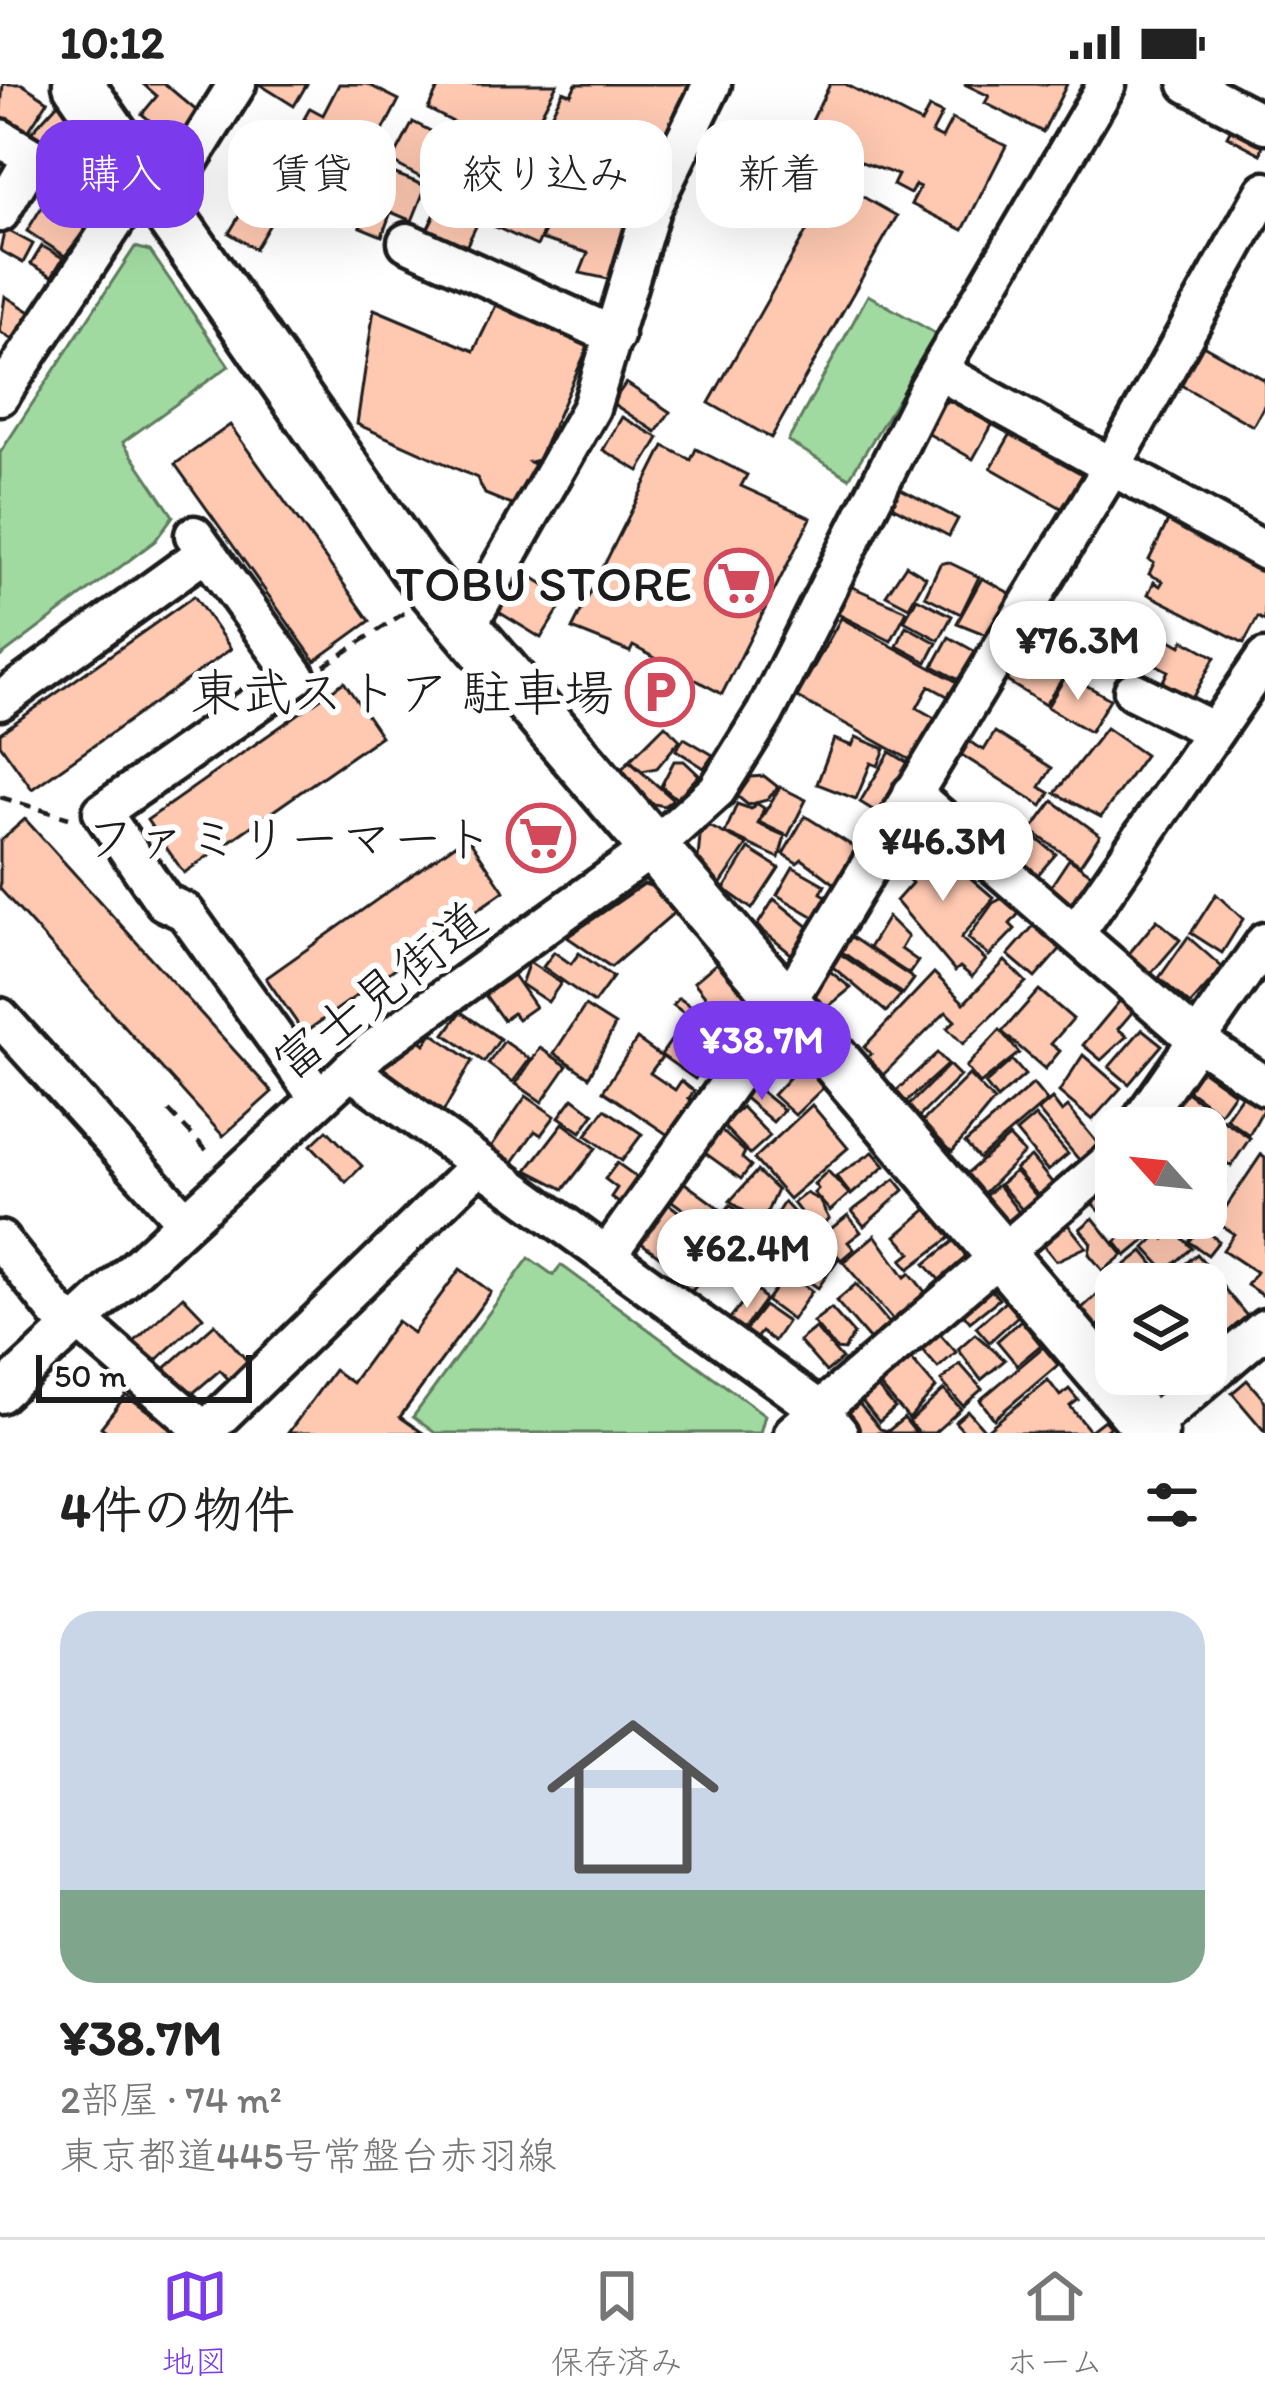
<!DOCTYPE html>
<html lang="ja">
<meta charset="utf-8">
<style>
:root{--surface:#fff;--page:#f6f6f6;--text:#222;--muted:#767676;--line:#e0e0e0;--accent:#7c3aed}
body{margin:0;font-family:Itim,"Klee One",sans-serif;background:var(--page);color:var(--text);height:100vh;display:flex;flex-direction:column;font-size:45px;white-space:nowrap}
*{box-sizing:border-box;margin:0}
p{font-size:39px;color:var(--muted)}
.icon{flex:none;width:66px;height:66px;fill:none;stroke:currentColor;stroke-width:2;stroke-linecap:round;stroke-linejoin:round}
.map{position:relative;height:1349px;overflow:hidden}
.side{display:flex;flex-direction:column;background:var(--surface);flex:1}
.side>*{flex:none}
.top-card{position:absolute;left:36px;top:36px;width:1194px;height:108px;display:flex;gap:24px}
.needle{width:78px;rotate:297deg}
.fabs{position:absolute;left:1095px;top:1023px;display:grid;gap:24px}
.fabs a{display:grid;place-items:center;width:132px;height:132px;border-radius:24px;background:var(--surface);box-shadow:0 12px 48px #0002;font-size:60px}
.scale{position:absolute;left:36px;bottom:30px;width:216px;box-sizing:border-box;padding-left:12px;border:6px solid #1c1c1c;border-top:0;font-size:33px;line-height:42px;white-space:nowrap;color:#1c1c1c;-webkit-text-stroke:9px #fff;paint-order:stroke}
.price{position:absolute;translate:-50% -102px;padding:0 27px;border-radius:42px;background:#fff;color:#222;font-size:39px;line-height:78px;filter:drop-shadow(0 3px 6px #0008)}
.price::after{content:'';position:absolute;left:50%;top:72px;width:36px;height:27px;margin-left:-18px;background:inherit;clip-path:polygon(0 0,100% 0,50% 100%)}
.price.current{background:var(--accent);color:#fff}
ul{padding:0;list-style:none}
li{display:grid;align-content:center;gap:24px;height:636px;padding:0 60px}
li span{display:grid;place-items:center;height:372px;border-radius:36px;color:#555}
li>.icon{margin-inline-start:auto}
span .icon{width:216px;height:216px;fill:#fffc;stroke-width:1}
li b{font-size:51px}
h2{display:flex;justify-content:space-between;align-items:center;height:144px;padding:0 60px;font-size:51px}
.tag{padding:0 42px;border-radius:36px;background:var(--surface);box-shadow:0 12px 48px #0002;font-size:42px;line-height:108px}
.tag.current{background:var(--accent);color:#fff}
.status{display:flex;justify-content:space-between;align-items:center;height:84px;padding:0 60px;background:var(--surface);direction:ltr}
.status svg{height:33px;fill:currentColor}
.dock{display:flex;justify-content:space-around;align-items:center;height:168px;border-top:3px solid var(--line);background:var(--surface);font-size:33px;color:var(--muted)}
.dock a{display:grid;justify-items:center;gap:6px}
.dock .current{color:var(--accent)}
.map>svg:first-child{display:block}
.green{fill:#a1daa0;stroke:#5e7b5e;stroke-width:3}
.building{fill:#fec8b1;stroke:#1c1c1c;stroke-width:3}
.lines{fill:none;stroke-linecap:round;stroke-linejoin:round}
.minor-casing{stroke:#1c1c1c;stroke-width:45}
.major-casing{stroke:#1c1c1c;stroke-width:57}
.path{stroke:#1c1c1c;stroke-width:4.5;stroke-dasharray:12 9;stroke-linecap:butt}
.minor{stroke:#fff;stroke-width:36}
.major{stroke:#fff;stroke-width:48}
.labels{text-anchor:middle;stroke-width:12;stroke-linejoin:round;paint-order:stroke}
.poi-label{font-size:51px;fill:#1c1c1c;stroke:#fff;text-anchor:end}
.street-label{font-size:51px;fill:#1c1c1c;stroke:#fff}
</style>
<div class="status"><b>10:12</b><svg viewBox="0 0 49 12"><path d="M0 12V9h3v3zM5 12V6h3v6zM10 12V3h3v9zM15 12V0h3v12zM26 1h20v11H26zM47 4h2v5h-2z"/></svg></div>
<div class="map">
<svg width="1265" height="1349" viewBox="0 0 1265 1349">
<rect width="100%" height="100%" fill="#fff"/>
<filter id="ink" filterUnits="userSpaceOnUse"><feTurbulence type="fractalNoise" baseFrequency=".00833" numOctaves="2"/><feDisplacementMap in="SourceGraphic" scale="24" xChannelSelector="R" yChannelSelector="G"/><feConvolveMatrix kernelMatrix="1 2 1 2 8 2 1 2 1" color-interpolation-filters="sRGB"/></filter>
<g filter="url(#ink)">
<g class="green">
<polygon points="135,163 150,167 229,282 123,358 173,432 155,457 0,573 0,369"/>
<polygon points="868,211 938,251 849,394 788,357"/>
<polygon points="529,1174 553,1191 561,1181 765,1331 760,1349 435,1349 413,1333"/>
</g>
<g class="building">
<polygon points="3,0 22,0 48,17 25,52 0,34"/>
<polygon points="143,0 165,0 205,34 173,73 140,46 149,36 142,30 157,12"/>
<polygon points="259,0 307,0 294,22"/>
<polygon points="339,0 367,0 399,16 336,138 282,110 293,89 279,82 285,72 298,79 305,65 293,59 298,49 311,55 317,42 304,35 310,24 323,31"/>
<polygon points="440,0 557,0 519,72 428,25"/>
<polygon points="576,0 695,0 667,54 632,37 611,78 544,44 563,7 571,10"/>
<polygon points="830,0 845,0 921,39 929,24 942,30 932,49 942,54 952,35 1006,62 963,146 911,120 920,103 915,101 910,110 893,101 898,91 850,74 853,68 808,45"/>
<polygon points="964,0 1067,0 1043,48 985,19 989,12"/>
<polygon points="59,18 92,64 77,84 27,53"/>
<polygon points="1237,33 1265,47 1261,70 1227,52"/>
<polygon points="413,38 450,57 429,98 392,78"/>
<polygon points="475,66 562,105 537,162 487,139 497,115 478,106 482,96 465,88"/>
<polygon points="383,85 426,102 412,137 391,128 382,152 360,143"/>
<polygon points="456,87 477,98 469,114 486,122 462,171 424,152"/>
<polygon points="835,97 897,132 771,354 709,319"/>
<polygon points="258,101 284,117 255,165 229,149"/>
<polygon points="59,106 92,127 89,141 65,172 27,147 48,113 52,115"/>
<polygon points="564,113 628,128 617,197 580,189 588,169 541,155"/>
<polygon points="5,145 33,160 23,179 0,166"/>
<polygon points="42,162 63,174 52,192 31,180"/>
<polygon points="5,212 32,229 14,257 0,248"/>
<polygon points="499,215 591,256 538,376 530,378 537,381 517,423 485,410 477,394 357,340 374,225 474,267"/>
<polygon points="1201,260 1265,296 1265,320 1253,342 1179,300"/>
<polygon points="626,299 670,328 656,348 612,319"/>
<polygon points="958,313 996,334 973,375 927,349 942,320"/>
<polygon points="622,333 659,354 639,387 603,366"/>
<polygon points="230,341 370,537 315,577 175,380"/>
<polygon points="1013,346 1087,387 1065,426 991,384"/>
<polygon points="664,362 691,376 696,365 747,391 741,402 811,434 722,610 633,562 630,568 572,545"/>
<polygon points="899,404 958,435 949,452 890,421"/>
<polygon points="1168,437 1265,486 1265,537 1258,533 1244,559 1148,510 1154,498 1160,502 1163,497 1149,490 1154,479 1149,476"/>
<polygon points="948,478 979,493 961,530 925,512 940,480"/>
<polygon points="906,481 926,493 909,523 886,511"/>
<polygon points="516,483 566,514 541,554 492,524"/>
<polygon points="982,494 1015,512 992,553 957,539"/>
<polygon points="850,502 907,527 891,557 836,529"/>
<polygon points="194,512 231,565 32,705 0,660 0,649"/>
<polygon points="917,514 952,532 939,556 904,537"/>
<polygon points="841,534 959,599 951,614 929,602 917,624 940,637 916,679 797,613"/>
<polygon points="906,542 937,559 927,578 897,562"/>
<polygon points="949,553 976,568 961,597 933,582"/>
<polygon points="1167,554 1181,562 1184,556 1215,573 1189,620 1160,603 1168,587 1153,579"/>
<polygon points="1020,564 1064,592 1045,621 1002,594"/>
<polygon points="1067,590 1110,615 1090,648 1047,623"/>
<polygon points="344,598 381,652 184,789 147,736"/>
<polygon points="665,641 680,656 657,684 642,687 630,676"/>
<polygon points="1106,644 1145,671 1101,733 1055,709"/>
<polygon points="995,648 1052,684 1040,703 1050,709 1042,722 957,668 965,655 984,666"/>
<polygon points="856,653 885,665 878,682 871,679 856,715 817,700 834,655 852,662"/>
<polygon points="684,654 713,671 704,684 676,666"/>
<polygon points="890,668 913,682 900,703 892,698 898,704 881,731 860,718"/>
<polygon points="629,677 672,714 672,716 664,722 649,719 622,685"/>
<polygon points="674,677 684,677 699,691 677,715 661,702"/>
<polygon points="764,692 778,703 767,716 748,721 737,712 751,693"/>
<polygon points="780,703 806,716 788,752 759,738"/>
<polygon points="1053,717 1100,751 1080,781 1031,747"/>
<polygon points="756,719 764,724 758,740 785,752 779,774 725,749 737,720 751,725"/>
<polygon points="805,732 862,768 839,803 802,775 797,779 783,770"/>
<polygon points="25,735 272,1008 223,1052 0,805 0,757"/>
<polygon points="709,742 747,761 720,801 698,775 700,752"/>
<polygon points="1031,750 1056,770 1036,793 1012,773"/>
<polygon points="467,752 504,807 304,949 266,894"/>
<polygon points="923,753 994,814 961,854 986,876 972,893 960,883 955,887 896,817 912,799 897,784"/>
<polygon points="749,765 779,784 752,825 724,805"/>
<polygon points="1069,775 1100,796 1079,826 1049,805"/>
<polygon points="793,783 825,801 821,809 833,816 821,837 777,811"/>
<polygon points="644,800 657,804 676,827 611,883 567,853"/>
<polygon points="1216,810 1243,835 1222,869 1191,849"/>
<polygon points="1005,813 1020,828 1010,840 1015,845 989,872 968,854 993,819"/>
<polygon points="774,815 814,847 796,874 757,842"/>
<polygon points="888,833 908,853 901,865 918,877 909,890 869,864"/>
<polygon points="1157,836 1180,856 1149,892 1126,873"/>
<polygon points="1036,839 1063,862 1035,894 1008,871"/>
<polygon points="850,852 914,895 903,910 839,866"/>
<polygon points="1188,853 1223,884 1190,921 1159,894"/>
<polygon points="836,867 901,911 886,928 828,879"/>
<polygon points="554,868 571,880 579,869 613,893 594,919 543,883"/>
<polygon points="719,877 757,922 755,940 738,953 694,898"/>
<polygon points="1005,877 1026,898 963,960 947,944 955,937 946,928 882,992 865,975 871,970 864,963 934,889 964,919"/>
<polygon points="529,878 561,899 548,918 521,900"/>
<polygon points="826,884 851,904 824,926 816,918 815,900"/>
<polygon points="513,891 535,923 518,935 513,929 503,936 485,911"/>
<polygon points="1039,906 1073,935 1051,960 1060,967 1045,985 1002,948"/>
<polygon points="679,914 728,949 695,995 661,971 688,932 673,921"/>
<polygon points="1122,914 1135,925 1118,945 1127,952 1101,976 1083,961"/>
<polygon points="585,922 615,941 589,993 554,969"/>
<polygon points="461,928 500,955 484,978 445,950"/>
<polygon points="1142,945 1162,961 1129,1000 1109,983"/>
<polygon points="1000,946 1019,969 980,1000 966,983"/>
<polygon points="432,949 472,977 441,1032 381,995 382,984 419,955 425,960"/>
<polygon points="637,955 662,973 650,989 675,1006 681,997 694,1007 689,1014 695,1018 671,1053 603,1007"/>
<polygon points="504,957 530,975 513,998 488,980"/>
<polygon points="540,964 567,982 542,1018 516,1000"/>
<polygon points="937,969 948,980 906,1018 896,1007"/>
<polygon points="1083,971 1121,1004 1092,1036 1059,1008"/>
<polygon points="1012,976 1025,991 997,1015 985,1000"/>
<polygon points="802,980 824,1003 795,1031 773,1011"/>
<polygon points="949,981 960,992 919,1033 908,1022"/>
<polygon points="1196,982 1234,1009 1220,1029 1181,1001"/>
<polygon points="969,991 994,1017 952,1068 922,1038"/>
<polygon points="751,999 784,1026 773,1038 741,1011"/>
<polygon points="1033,1000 1047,1017 979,1075 965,1059"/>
<polygon points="1181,1004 1215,1029 1204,1044 1192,1044 1166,1024"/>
<polygon points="1245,1007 1265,1022 1249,1051 1226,1034"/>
<polygon points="526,1012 555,1032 541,1051 535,1047 513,1078 491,1063"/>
<polygon points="573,1014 594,1030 581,1048 559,1033"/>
<polygon points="1052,1015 1062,1028 1068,1023 1099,1061 1080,1077 1038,1027"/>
<polygon points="812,1021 848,1064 789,1115 754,1075"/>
<polygon points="742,1023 770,1052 750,1070 722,1041"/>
<polygon points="605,1025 642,1050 622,1077 586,1051"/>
<polygon points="1035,1032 1068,1070 1048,1087 1016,1048"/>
<polygon points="1222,1035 1250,1054 1231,1082 1206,1065"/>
<polygon points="563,1039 596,1064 564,1105 527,1086"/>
<polygon points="715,1041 745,1068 742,1074 751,1082 741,1095 698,1064"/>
<polygon points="327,1046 362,1082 346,1098 311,1061"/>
<polygon points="1009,1053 1024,1069 983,1110 966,1090"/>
<polygon points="873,1068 885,1082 851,1111 836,1092"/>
<polygon points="1261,1071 1265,1074 1265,1213 1247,1201 1256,1188 1223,1166 1234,1150 1216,1138"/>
<polygon points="1031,1073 1055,1102 1040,1114 1015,1085"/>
<polygon points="1206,1075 1214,1080 1210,1086 1226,1097 1206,1126"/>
<polygon points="617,1079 641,1096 623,1122 611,1113 617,1104 605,1095"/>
<polygon points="757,1087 777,1106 766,1130 755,1135 730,1117"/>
<polygon points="828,1087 849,1110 830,1127 814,1109 818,1105 814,1100"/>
<polygon points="1015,1087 1039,1115 1024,1128 1000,1100"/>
<polygon points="1116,1093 1116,1134 1121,1134 1113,1141 1090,1117"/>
<polygon points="895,1095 904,1106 864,1142 852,1127"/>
<polygon points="682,1097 719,1124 706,1142 669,1115"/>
<polygon points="998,1101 1021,1131 1014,1137 1003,1137 983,1113"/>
<polygon points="806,1109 819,1116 829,1135 815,1147 793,1119"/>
<polygon points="662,1115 695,1140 667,1178 633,1153"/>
<polygon points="784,1118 813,1149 803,1161 778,1142 783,1135 777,1129"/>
<polygon points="730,1121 753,1138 738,1158 715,1141"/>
<polygon points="927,1125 951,1153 909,1185 902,1176 911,1169 896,1152"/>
<polygon points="848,1131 861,1148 848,1158 854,1165 841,1176 822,1152"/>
<polygon points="1063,1134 1086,1163 1056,1177 1038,1155"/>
<polygon points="1093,1134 1123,1171 1103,1187 1089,1170 1091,1159 1080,1145"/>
<polygon points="1126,1134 1164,1134 1157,1140 1160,1144 1126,1172 1115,1158 1121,1153 1114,1144"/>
<polygon points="713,1141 734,1157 713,1185 692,1169"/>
<polygon points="1200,1143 1219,1157 1208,1171 1189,1158"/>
<polygon points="773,1144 799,1163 786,1183 759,1164"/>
<polygon points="1175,1146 1192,1164 1166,1187 1145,1164 1160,1149 1165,1155"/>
<polygon points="875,1151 905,1193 910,1189 926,1209 893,1236 843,1178"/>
<polygon points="810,1155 838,1175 818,1204 789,1183"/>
<polygon points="955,1156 965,1168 964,1180 942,1199 925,1180"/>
<polygon points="758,1167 780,1183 766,1204 743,1188"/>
<polygon points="1143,1167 1160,1188 1145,1200 1123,1200 1115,1189"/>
<polygon points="691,1170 715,1189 707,1200 701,1196 687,1213 669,1199"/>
<polygon points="1197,1170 1217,1193 1206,1202 1179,1200 1172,1191"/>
<polygon points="460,1185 491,1208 400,1333 423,1349 288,1349 334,1286 352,1299 397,1237 413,1249"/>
<polygon points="787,1189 812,1207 792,1236 766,1217"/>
<polygon points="1114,1195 1118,1200 1116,1226 1096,1244 1080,1226"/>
<polygon points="1218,1197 1247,1232 1206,1267 1206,1207"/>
<polygon points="856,1200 889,1239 870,1256 836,1217"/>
<polygon points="755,1203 765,1216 744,1245 736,1246 727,1238"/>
<polygon points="989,1203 999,1215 970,1238 957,1222"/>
<polygon points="183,1212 203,1233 152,1280 133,1259"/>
<polygon points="1006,1217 1019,1231 989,1258 976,1243"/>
<polygon points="764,1222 787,1238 774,1257 761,1248 754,1257 743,1249"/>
<polygon points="831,1224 854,1250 844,1266 836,1265 813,1238"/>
<polygon points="1021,1236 1041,1261 1017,1281 997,1257"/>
<polygon points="215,1240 249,1279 229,1296 220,1286 185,1316 161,1288"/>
<polygon points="934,1243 956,1268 938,1284 916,1259"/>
<polygon points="815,1244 842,1275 826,1288 799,1257"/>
<polygon points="975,1250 1005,1276 981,1296 958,1265"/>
<polygon points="1043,1263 1058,1281 994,1335 980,1316"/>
<polygon points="906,1269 936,1304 909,1335 875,1296"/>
<polygon points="960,1280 982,1305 963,1322 941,1297"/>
<polygon points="1137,1290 1187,1290 1158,1315"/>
<polygon points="1048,1296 1060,1312 1069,1305 1078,1316 1070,1322 1090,1347 1104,1336 1110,1343 1102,1349 991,1349 988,1345"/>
<polygon points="1247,1296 1265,1317 1265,1348 1232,1309"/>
<polygon points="873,1298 895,1324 879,1338 857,1311"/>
<polygon points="944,1306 961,1325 934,1349 919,1349 909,1338"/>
<polygon points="126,1311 174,1346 172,1349 109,1349 101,1343"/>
<polygon points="856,1316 880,1345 888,1347 904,1334 916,1349 858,1349 841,1328"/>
<polygon points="968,1327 987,1349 965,1349 955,1338"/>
</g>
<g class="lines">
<defs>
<g id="minor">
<polyline points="1188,0 1265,40"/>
<polyline points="0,54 122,127"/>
<polyline points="162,120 237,0"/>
<polyline points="0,129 32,74"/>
<polyline points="407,158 615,252"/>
<polyline points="939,287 1265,467"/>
<polyline points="0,312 122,127 153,107"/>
<polyline points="194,451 296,592 102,728 164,818 185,828 318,1014"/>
<polyline points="465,546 591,324 651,125 712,0"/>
<polyline points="1133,607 1214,647"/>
<polyline points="0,617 206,468"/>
<polyline points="912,709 1198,957 1265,1002"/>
<polyline points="1076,849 1265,574"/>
<polyline points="0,933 184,1136"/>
<polyline points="350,986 820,1326 839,1349"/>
<polyline points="1136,1044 1265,858"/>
<polyline points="0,1156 58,1229 89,1246 207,1349"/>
<polyline points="608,1170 787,918 1111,384 1265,107"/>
<polyline points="0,1310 372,966 654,763 717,706 765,629 927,306 1107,0"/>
<polyline points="1148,1344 1265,1244"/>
<polyline points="203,1349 479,1081"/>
<polyline points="793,1349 1116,1072"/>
</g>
<polyline id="major" points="78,0 415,484 1153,1349"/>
</defs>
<use href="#minor" class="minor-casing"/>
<use href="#major" class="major-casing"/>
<g class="path">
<polyline points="324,582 404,529"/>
<polyline points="0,713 69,734"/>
<polyline points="169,1027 211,1071"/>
</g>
<use href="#minor" class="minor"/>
<use href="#major" class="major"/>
</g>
</g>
<defs>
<symbol id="supermarket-ring" viewBox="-11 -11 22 22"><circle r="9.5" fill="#fff" stroke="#d1495b" stroke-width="1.5"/><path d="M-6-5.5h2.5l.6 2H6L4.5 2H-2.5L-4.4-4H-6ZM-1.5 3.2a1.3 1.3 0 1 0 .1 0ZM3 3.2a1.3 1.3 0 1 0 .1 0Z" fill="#d1495b"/></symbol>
<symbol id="parking-ring" viewBox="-11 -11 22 22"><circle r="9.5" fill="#fff" stroke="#d1495b" stroke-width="1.5"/><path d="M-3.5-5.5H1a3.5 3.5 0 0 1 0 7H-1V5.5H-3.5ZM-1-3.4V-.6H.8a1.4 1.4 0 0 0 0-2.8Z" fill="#d1495b"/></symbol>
</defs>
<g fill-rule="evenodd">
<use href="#supermarket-ring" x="701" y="461" width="76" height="76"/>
<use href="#parking-ring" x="622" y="570" width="76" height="76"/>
<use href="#supermarket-ring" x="503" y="716" width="76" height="76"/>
</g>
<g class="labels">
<g class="poi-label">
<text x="692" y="517">TOBU STORE</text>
<text x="614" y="626">東武ストア 駐車場</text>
<text x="494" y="772">ファミリーマート</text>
</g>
<g class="street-label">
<text transform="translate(379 906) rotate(-38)" y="18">富士見街道</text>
</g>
</g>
</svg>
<div class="fabs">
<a><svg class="needle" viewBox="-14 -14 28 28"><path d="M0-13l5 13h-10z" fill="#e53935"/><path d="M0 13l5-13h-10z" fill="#767676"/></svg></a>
<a><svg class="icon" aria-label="layers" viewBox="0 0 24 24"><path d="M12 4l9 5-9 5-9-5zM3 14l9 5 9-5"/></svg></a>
</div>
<div class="scale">50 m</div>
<b class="price" style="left:1078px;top:619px">¥76.3M</b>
<b class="price" style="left:943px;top:820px">¥46.3M</b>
<b class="price current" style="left:762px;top:1019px">¥38.7M</b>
<b class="price" style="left:747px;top:1227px">¥62.4M</b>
<div class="top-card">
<a class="tag current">購入</a>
<a class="tag">賃貸</a>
<a class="tag">絞り込み</a>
<a class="tag">新着</a>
</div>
</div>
<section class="side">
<h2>4件の物件<svg class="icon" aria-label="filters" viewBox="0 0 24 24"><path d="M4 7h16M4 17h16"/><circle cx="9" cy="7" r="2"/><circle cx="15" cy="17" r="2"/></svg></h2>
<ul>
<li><span style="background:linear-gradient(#c9d6e8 75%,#7fa58c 0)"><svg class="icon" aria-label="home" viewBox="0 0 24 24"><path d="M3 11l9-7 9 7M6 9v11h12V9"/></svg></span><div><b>¥38.7M</b><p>2部屋 · 74 m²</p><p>東京都道445号常盤台赤羽線</p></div></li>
</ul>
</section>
<nav class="dock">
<a class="current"><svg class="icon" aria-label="map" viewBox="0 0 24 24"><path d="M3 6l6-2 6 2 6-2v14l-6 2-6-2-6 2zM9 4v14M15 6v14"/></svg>地図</a>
<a><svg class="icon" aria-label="saved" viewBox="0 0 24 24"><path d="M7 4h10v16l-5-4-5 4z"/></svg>保存済み</a>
<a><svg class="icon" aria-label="home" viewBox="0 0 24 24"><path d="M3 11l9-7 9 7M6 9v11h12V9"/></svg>ホーム</a>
</nav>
